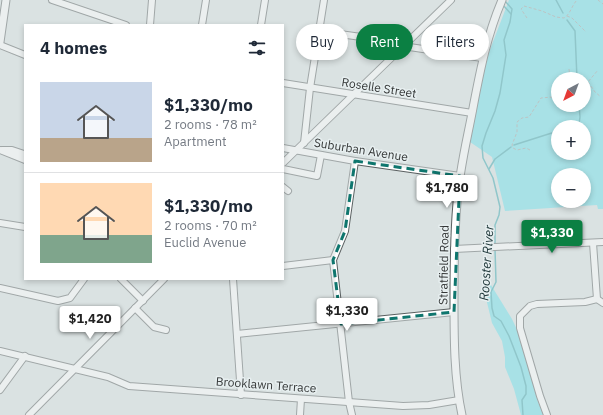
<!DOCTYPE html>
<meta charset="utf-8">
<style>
:root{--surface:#fff;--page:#f2f2f3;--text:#1f2937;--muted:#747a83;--line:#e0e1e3;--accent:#0b8043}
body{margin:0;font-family:"IBM Plex Sans",sans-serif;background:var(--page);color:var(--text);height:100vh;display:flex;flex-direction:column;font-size:15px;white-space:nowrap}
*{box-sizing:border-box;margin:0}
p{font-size:13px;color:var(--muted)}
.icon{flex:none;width:22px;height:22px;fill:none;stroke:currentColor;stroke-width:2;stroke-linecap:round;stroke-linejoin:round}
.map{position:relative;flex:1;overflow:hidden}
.details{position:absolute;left:24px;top:24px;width:260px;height:256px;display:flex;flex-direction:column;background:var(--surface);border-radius:0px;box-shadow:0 2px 6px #0003}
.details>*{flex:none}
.banner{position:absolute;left:296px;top:24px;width:247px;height:36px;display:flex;gap:8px}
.needle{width:26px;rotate:221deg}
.controls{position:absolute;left:551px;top:72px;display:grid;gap:8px}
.controls a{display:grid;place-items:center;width:40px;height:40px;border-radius:50%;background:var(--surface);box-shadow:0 2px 6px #0003;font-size:20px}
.price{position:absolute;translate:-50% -34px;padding:0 9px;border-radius:4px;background:#fff;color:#222;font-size:13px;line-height:26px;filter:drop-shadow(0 1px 2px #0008)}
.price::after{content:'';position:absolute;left:50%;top:24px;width:12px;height:9px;margin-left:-6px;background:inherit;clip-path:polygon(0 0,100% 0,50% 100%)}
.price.selected{background:var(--accent);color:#fff}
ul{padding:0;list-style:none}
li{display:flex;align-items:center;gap:12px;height:100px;padding:0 16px}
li+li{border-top:1px solid var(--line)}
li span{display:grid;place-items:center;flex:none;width:112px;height:80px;border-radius:0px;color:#555}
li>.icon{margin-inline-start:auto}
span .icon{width:48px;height:48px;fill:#fffc;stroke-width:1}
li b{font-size:17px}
h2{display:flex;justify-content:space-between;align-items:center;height:48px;padding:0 16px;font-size:17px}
.pill{padding:0 14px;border-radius:18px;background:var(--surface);box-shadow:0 2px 6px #0003;font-size:14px;line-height:36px}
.pill.selected{background:var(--accent);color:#fff}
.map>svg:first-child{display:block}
.green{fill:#6ce0eb;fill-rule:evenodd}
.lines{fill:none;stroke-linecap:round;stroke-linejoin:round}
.stream{stroke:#36a5ae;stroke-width:1.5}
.minor-casing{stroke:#5a6061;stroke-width:8}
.major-casing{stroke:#5a6061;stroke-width:9}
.path{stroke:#989e9e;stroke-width:1;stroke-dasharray:3 2;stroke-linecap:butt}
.minor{stroke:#fff;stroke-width:6}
.major{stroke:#fff;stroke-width:7}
.marked{fill:none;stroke:#0f766e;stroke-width:3;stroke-dasharray:8 5;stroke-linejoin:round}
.labels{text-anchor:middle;stroke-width:3;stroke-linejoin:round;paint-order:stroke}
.street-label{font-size:12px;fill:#343737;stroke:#e7eff0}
.water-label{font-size:13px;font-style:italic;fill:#21393b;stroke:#e7eff0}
</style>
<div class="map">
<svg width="603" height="415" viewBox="0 0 603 415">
<rect width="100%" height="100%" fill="#dae2e2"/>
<g class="green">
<path d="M509,0H603V209H598L597,205L505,211L492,157L470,142L486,60ZM558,79H584V105H558ZM558,127H584V153H558ZM558,175H584V201H558Z"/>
<polygon points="491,285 512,319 520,336 538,402 544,415 521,415 514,389 505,367 505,357 502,341 492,323 483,286"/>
</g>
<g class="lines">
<g class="stream">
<polyline points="556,0 563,13"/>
<polyline points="503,5 511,14"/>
<polyline points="567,20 575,31 577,79"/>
<polyline points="571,127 579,124 580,117 579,105"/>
<polyline points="514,145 558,131"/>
<polyline points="489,169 495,159 511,147"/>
<polyline points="495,246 495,225 499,215 500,207 493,178 483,158 482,146 486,133 495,111 500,93 506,55 504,40 510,22 512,9 505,1"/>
<polyline points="495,249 496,282 491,292 492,308 494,316 501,321 509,336 521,367 526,386 526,394 522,400 523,415"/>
</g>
<defs>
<g id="minor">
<polyline points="52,0 126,25"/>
<polyline points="150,25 152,0"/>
<polyline points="202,25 206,0"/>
<polyline points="261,25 265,0"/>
<polyline points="319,31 368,38 403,46 482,58"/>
<polyline points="0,45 25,55"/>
<polyline points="283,83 472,113"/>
<polyline points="304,143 310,88 324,0"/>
<polyline points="283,148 355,161 460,176"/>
<polyline points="0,150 25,160"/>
<polyline points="2,150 12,150 24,154"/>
<polyline points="283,163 451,0"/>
<polyline points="283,169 317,176 321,155"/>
<polyline points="283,187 288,191"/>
<polyline points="0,223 25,227"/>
<polyline points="593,243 597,299 603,303"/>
<polyline points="454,249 603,242"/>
<polyline points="283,266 333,260"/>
<polyline points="121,279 143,301"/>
<polyline points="233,279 241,395"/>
<polyline points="0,288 58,301 70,298 84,279"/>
<polyline points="135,308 154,327 166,330"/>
<polyline points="237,334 454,312"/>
<polyline points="0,351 108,377 129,386 403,406 429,405 459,400"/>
<polyline points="0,390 25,356"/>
<polyline points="29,415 164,279"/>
<polyline points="300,415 301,399"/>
<polyline points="352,415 349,402 333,260 345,231 355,161"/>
<polyline points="547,415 540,396 520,328 520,316 530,306 537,304 585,302 597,299"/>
</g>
<g id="major">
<polyline points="0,42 6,0"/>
<path d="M462,415C454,378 454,338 454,300C454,268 454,236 457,203C459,171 467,140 473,108C480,71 487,35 502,0"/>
</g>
</defs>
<use href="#minor" class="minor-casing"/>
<use href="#major" class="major-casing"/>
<g class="path">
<polyline points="598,0 603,4"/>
<polyline points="567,16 572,18 586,32"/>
<path d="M527,18L521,9L524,6L542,11L556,17L564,18C570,15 572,5 577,0"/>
<polyline points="569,69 570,79"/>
<polyline points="588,82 595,92 601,97"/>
<polyline points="584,83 588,82 598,70"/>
<polyline points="530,150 526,148 517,150 513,148 512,145 517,132 517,122 522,118 529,117 541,98 552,97 558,92"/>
</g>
<use href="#minor" class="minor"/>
<use href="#major" class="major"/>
</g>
<path d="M0 0H603V415H0ZM355,161L460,176L454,312L341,324L333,260L345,231Z" fill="#dae2e2" fill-opacity=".55" fill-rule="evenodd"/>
<path class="marked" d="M355,161L460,176L454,312L341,324L333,260L345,231Z"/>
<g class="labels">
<g class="street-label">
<text transform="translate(379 88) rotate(9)" y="4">Roselle Street</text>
<text transform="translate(361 150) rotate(9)" y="4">Suburban Avenue</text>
<text transform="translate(444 265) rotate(-89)" y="4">Stratfield Road</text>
<text transform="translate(266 385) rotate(4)" y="4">Brooklawn Terrace</text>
</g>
<g class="water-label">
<text transform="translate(486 263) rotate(-86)" y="5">Rooster River</text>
</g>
</g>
</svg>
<div class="controls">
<a><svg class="needle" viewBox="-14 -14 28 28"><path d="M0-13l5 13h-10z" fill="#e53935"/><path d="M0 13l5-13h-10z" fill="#747a83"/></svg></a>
<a>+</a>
<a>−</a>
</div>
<b class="price" style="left:447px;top:209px">$1,780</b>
<b class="price selected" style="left:552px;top:254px">$1,330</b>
<b class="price" style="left:347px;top:332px">$1,330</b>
<b class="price" style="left:90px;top:340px">$1,420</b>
<div class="banner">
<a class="pill">Buy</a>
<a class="pill selected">Rent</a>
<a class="pill">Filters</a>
</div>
<section class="details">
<h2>4 homes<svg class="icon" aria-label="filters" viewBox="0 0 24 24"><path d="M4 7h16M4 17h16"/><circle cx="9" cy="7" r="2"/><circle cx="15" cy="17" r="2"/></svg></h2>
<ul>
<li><span style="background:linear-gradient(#c9d6e8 70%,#b9a48a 0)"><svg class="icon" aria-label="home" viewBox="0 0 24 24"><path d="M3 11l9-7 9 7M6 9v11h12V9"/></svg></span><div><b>$1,330/mo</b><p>2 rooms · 78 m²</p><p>Apartment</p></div></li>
<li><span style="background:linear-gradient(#ffd9b3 65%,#7fa58c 0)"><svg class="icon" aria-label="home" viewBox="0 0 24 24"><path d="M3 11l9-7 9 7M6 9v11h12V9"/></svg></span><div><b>$1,330/mo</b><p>2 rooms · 70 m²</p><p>Euclid Avenue</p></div></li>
</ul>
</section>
</div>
